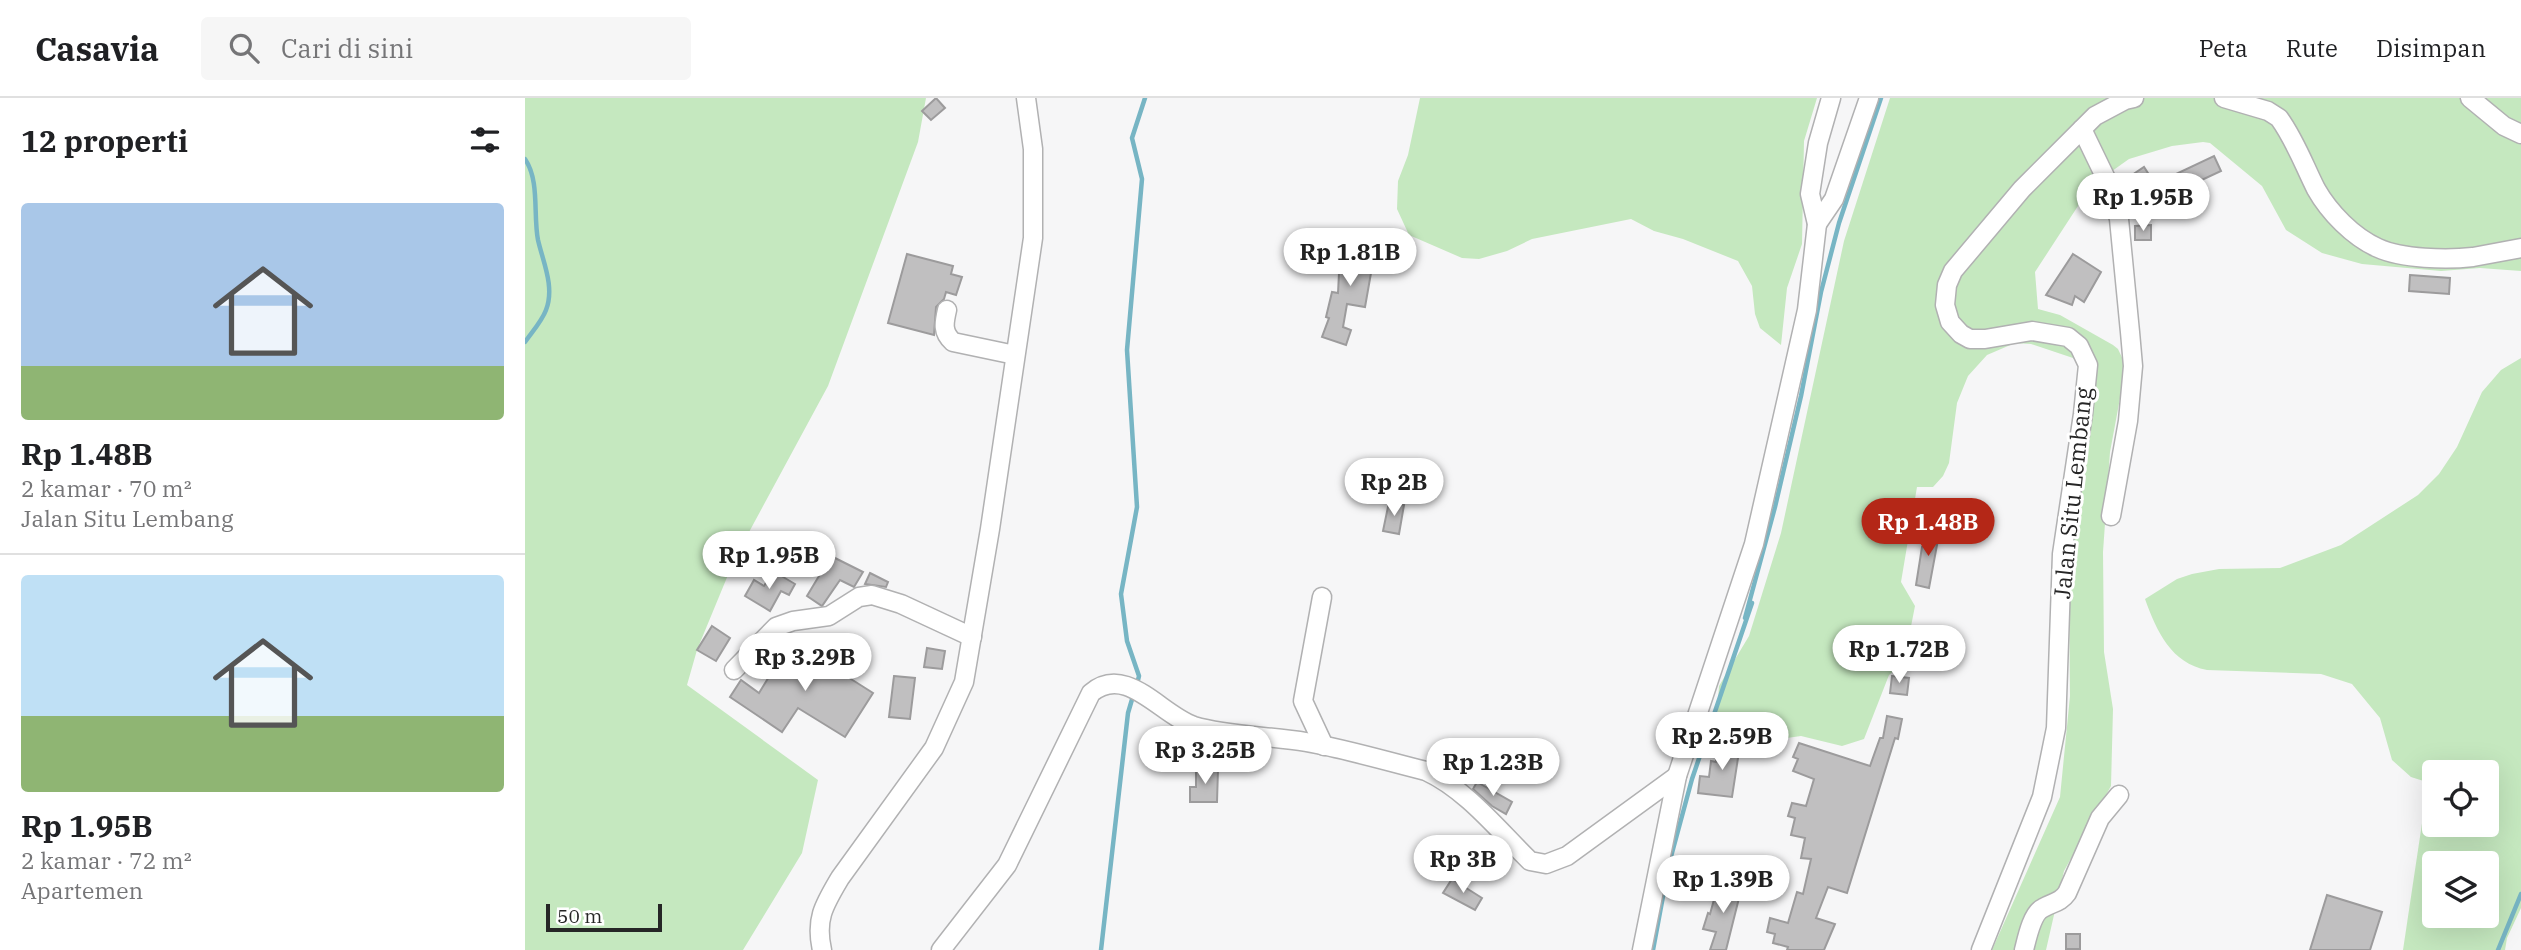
<!DOCTYPE html>
<html lang="id">
<meta charset="utf-8">
<style>
:root{--surface:#fff;--page:#f6f6f6;--text:#202124;--muted:#757577;--line:#e0e0e0;--accent:#b42717}
body{margin:0;font-family:"IBM Plex Serif",serif;background:var(--page);color:var(--text);height:100vh;display:flex;flex-direction:column;font-size:26px;white-space:nowrap}
*{box-sizing:border-box;margin:0}
p{font-size:23px;color:var(--muted)}
.icon{flex:none;width:38px;height:38px;fill:none;stroke:currentColor;stroke-width:2;stroke-linecap:round;stroke-linejoin:round}
.map{position:relative;flex:1;overflow:hidden}
.sheet{display:flex;flex-direction:column;background:var(--surface);width:525px}
.sheet>*{flex:none}
.fabs{position:absolute;left:1897px;top:662px;display:grid;gap:14px}
.fabs a{display:grid;place-items:center;width:77px;height:77px;border-radius:7px;background:var(--surface);box-shadow:0 7px 28px #0002;font-size:35px}
.scale{position:absolute;left:21px;bottom:18px;width:116px;box-sizing:border-box;padding-left:7px;border:4px solid #262626;border-top:0;font-size:19px;line-height:24px;white-space:nowrap;color:#262626;-webkit-text-stroke:5px #fff;paint-order:stroke}
.price{position:absolute;translate:-50% -60px;padding:0 16px;border-radius:24px;background:#fff;color:#222;font-size:23px;line-height:46px;filter:drop-shadow(0 2px 4px #0008)}
.price::after{content:'';position:absolute;left:50%;top:42px;width:21px;height:16px;margin-left:-10px;background:inherit;clip-path:polygon(0 0,100% 0,50% 100%)}
.price.current{background:var(--accent);color:#fff}
ul{padding:0;list-style:none}
li{display:grid;align-content:center;gap:14px;height:371px;padding:0 21px}
li+li{border-top:2px solid var(--line)}
li span{display:grid;place-items:center;height:217px;border-radius:7px;color:#555}
li>.icon{margin-inline-start:auto}
span .icon{width:126px;height:126px;fill:#fffc;stroke-width:1}
li b{font-size:30px}
h2{display:flex;justify-content:space-between;align-items:center;height:84px;padding:0 21px;font-size:30px}
header{display:flex;align-items:center;gap:42px;box-sizing:border-box;height:98px;padding:0 35px;background:var(--surface);border-bottom:2px solid var(--line)}
header strong{font-size:33px}
nav{display:flex;gap:38px;margin-inline-start:auto;font-size:24px}
.search{width:490px;height:63px;background:var(--page);display:flex;align-items:center;gap:18px;box-sizing:border-box;padding:0 24px;border-radius:7px;color:var(--muted);font-size:26px}
main{display:flex;flex:1;min-height:0}
.map>svg:first-child{display:block}
.green{fill:#c5e8bf;fill-rule:evenodd}
.lines{fill:none;stroke-linecap:round;stroke-linejoin:round}
.stream{stroke:#77b5c4;stroke-width:4.5}
.building{fill:#c0bfc0;stroke:#9c9b9c;stroke-width:2}
.minor-casing{stroke:#b1b1b2;stroke-width:21}
.minor{stroke:#fff;stroke-width:18}
.labels{text-anchor:middle;stroke-width:6;stroke-linejoin:round;paint-order:stroke}
.street-label{font-size:23px;fill:#262626;stroke:#fff}
</style>
<header>
<strong>Casavia</strong>
<div class="search"><svg class="icon" aria-label="search" viewBox="0 0 24 24"><circle cx="10" cy="10" r="6"/><path d="M15 15l6 6"/></svg>Cari di sini</div>
<nav><a>Peta</a><a>Rute</a><a>Disimpan</a></nav>
</header>
<main>
<section class="sheet">
<h2>12 properti<svg class="icon" aria-label="filters" viewBox="0 0 24 24"><path d="M4 7h16M4 17h16"/><circle cx="9" cy="7" r="2"/><circle cx="15" cy="17" r="2"/></svg></h2>
<ul>
<li><span style="background:linear-gradient(#a9c7e8 75%,#8fb573 0)"><svg class="icon" aria-label="home" viewBox="0 0 24 24"><path d="M3 11l9-7 9 7M6 9v11h12V9"/></svg></span><div><b>Rp 1.48B</b><p>2 kamar · 70 m²</p><p>Jalan Situ Lembang</p></div></li>
<li><span style="background:linear-gradient(#bfe0f5 65%,#8fb573 0)"><svg class="icon" aria-label="home" viewBox="0 0 24 24"><path d="M3 11l9-7 9 7M6 9v11h12V9"/></svg></span><div><b>Rp 1.95B</b><p>2 kamar · 72 m²</p><p>Apartemen</p></div></li>
</ul>
</section>
<div class="map">
<svg width="1996" height="852" viewBox="0 0 1996 852">
<rect width="100%" height="100%" fill="#f6f6f7"/>
<g class="green">
<polygon points="0,0 401,0 393,44 303,288 210,460 172,552 162,587 293,682 277,755 218,852 0,852"/>
<polygon points="895,0 1292,0 1279,43 1277,146 1262,190 1256,247 1235,230 1230,216 1227,188 1213,163 1158,141 1129,133 1106,121 1007,141 982,153 954,161 937,160 884,137 872,111 873,83 883,57"/>
<polygon points="1365,0 1996,0 1996,173 1955,170 1916,173 1837,166 1797,155 1761,132 1737,88 1685,45 1678,44 1647,48 1604,61 1566,88 1510,174 1513,211 1535,217 1588,247 1593,251 1601,268 1585,354 1578,454 1579,554 1588,611 1586,688 1539,773 1521,852 1467,852 1535,699 1545,598 1544,485 1547,432 1568,279 1548,260 1506,246 1490,245 1462,257 1443,278 1432,305 1424,365 1418,378 1408,389 1392,389 1376,484 1390,508 1379,564 1364,577 1339,641 1317,648 1276,638 1262,640 1248,647 1201,633 1192,616 1194,588 1224,538 1256,435 1319,143"/>
<path d="M1996,260V810L1982,840L1980,852H1878L1899,712L1908,686L1886,679L1867,662L1855,620L1827,586L1796,576L1682,572C1646,565 1632,534 1620,501L1652,481L1667,476L1694,471L1755,470L1816,447L1893,397L1914,376L1932,349L1957,294L1976,272ZM1909,674H1962V726H1909ZM1909,765H1962V817H1909Z"/>
</g>
<g class="lines">
<g class="stream">
<path d="M0,61C15,83 8,117 13,142C18,164 30,189 21,212C17,223 7,234 0,244"/>
<polyline points="612,586 614,578 602,543 596,496 612,409 602,252 617,81 607,40 620,0"/>
<polyline points="576,852 603,615 608,598"/>
<polyline points="1128,852 1144,766 1167,681 1227,505 1220,520 1250,409 1276,298 1296,194 1314,125 1356,0"/>
<polyline points="1973,852 1996,796"/>
</g>
</g>
<g class="building">
<polygon points="411,0 420,10 406,22 397,13"/>
<polygon points="1689,58 1696,73 1638,100 1640,103 1627,110 1607,77 1619,69 1630,86"/>
<polygon points="1626,127 1626,142 1610,142 1610,128"/>
<polygon points="822,143 853,145 852,158 849,158 840,209 822,206 818,229 826,232 821,247 797,239 804,220 801,219 807,194 813,195 814,175 820,175"/>
<polygon points="382,156 428,168 426,176 437,179 431,197 421,194 419,201 411,209 409,237 363,225"/>
<polygon points="1548,156 1576,174 1559,204 1550,198 1547,207 1521,197"/>
<polygon points="1885,177 1925,180 1924,196 1884,193"/>
<polygon points="864,404 879,407 874,436 858,433"/>
<polygon points="1403,430 1415,431 1404,490 1391,487 1397,449 1400,449"/>
<polygon points="306,458 338,474 329,489 315,482 297,508 282,498"/>
<polygon points="248,473 270,486 264,497 256,493 245,513 220,498 229,482 239,488"/>
<polygon points="345,475 363,484 361,489 340,486"/>
<polygon points="187,528 205,540 191,563 172,552"/>
<polygon points="266,543 348,595 320,639 273,610 257,634 205,599 216,582 234,595"/>
<polygon points="402,550 420,553 417,571 399,569"/>
<polygon points="369,578 390,580 385,621 364,619"/>
<polygon points="1367,578 1384,580 1382,597 1365,595"/>
<polygon points="1362,618 1377,621 1373,641 1370,640 1322,795 1303,789 1291,820 1310,826 1299,852 1262,852 1263,849 1248,845 1250,836 1242,834 1245,820 1263,825 1272,794 1278,796 1286,761 1276,760 1280,740 1266,737 1270,720 1263,718 1267,705 1281,708 1289,681 1268,673 1273,661 1268,659 1274,645 1345,668 1355,640 1358,640"/>
<polygon points="1194,644 1215,647 1207,699 1173,695 1175,678 1184,679 1186,663 1191,664"/>
<polygon points="671,670 693,671 692,704 665,704 665,689 671,689"/>
<polygon points="952,684 987,704 981,716 967,708 948,691"/>
<polygon points="927,781 957,800 950,812 918,795"/>
<polygon points="1196,784 1217,788 1201,852 1185,852 1191,834 1178,831 1183,815 1185,816 1190,798 1193,799"/>
<polygon points="1802,797 1857,814 1845,852 1785,852"/>
<rect x="1541" y="836" width="14" height="15"/>
</g>
<g class="lines">
<defs>
<g id="minor">
<path d="M1699,0L1743,13L1754,20C1770,42 1779,67 1791,91C1804,114 1828,139 1853,150C1877,161 1922,162 1948,159C1964,156 1980,153 1996,150"/>
<polyline points="1945,0 1979,28 1996,36"/>
<polyline points="1557,31 1586,91 1594,121 1605,234 1608,268 1603,323 1586,418"/>
<polyline points="1292,126 1309,101 1344,0"/>
<path d="M422,212C419,225 417,234 428,244L490,257"/>
<polyline points="797,499 778,603 799,648"/>
<polyline points="209,572 251,529 268,523 304,518 334,499 347,497 376,506 447,539"/>
<path d="M297,852C290,821 299,807 315,780L409,650L439,584L465,431L508,140V51L501,0"/>
<path d="M416,852L482,767L566,595C601,565 636,617 669,628C702,638 746,638 781,644C821,651 861,663 901,673C942,692 973,732 1005,763L1021,766L1042,758L1152,678"/>
<polyline points="1117,852 1152,678 1229,446 1282,212 1292,126 1285,96 1293,45 1306,0"/>
<polyline points="1456,852 1517,699 1531,630 1537,456 1558,316 1563,267 1554,248 1543,239 1507,233 1460,241 1445,241 1436,236 1425,224 1420,207 1422,187 1428,173 1497,91 1570,18 1600,2 1609,0"/>
<path d="M1499,852C1502,840 1507,815 1518,810C1528,804 1535,805 1542,795L1575,720L1594,697"/>
</g>
</defs>
<use href="#minor" class="minor-casing"/>
<use href="#minor" class="minor"/>
</g>
<g class="labels">
<g class="street-label">
<text transform="translate(1548 395) rotate(-84)" y="8">Jalan Situ Lembang</text>
</g>
</g>
</svg>
<div class="fabs">
<a><svg class="icon" aria-label="locate" viewBox="0 0 24 24"><circle cx="12" cy="12" r="6"/><path d="M12 2v4M12 18v4M2 12h4M18 12h4"/></svg></a>
<a><svg class="icon" aria-label="layers" viewBox="0 0 24 24"><path d="M12 4l9 5-9 5-9-5zM3 14l9 5 9-5"/></svg></a>
</div>
<div class="scale">50 m</div>
<b class="price" style="left:1618px;top:135px">Rp 1.95B</b>
<b class="price" style="left:825px;top:190px">Rp 1.81B</b>
<b class="price" style="left:869px;top:420px">Rp 2B</b>
<b class="price current" style="left:1403px;top:460px">Rp 1.48B</b>
<b class="price" style="left:244px;top:493px">Rp 1.95B</b>
<b class="price" style="left:1374px;top:587px">Rp 1.72B</b>
<b class="price" style="left:280px;top:595px">Rp 3.29B</b>
<b class="price" style="left:1197px;top:674px">Rp 2.59B</b>
<b class="price" style="left:680px;top:688px">Rp 3.25B</b>
<b class="price" style="left:968px;top:700px">Rp 1.23B</b>
<b class="price" style="left:938px;top:797px">Rp 3B</b>
<b class="price" style="left:1198px;top:817px">Rp 1.39B</b>
</div>
</main>
